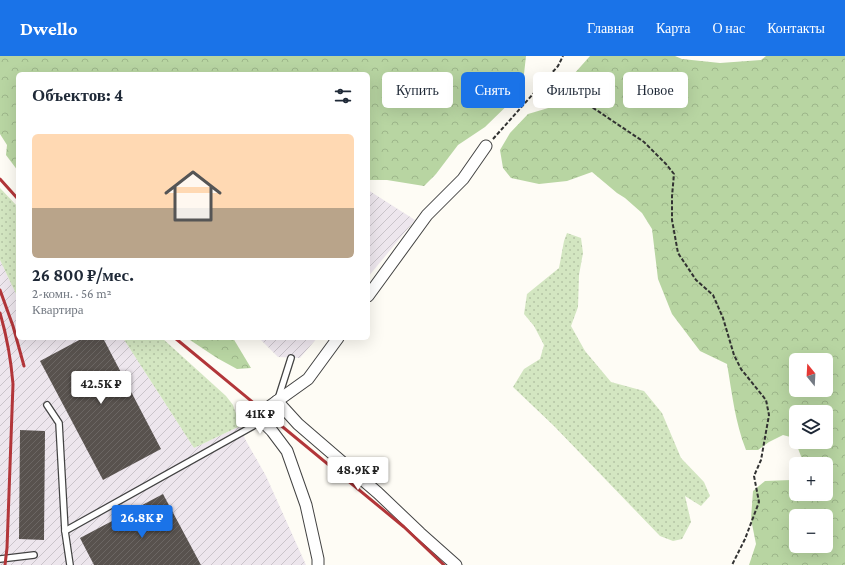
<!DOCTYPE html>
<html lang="ru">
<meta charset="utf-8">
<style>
:root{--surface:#fff;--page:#f6f6f7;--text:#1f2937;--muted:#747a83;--line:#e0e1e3;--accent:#1a73e8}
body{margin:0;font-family:"Crimson Pro",serif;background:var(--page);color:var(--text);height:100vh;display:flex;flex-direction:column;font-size:15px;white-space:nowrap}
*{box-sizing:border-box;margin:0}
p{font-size:13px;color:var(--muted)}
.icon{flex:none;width:22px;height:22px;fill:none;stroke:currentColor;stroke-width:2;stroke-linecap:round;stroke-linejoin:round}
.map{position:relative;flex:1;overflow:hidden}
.panel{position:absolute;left:16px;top:16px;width:354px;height:268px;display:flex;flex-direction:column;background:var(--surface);border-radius:6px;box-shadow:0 4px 16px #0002}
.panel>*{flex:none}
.banner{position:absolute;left:382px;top:16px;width:380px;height:36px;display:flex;gap:8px}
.needle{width:26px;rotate:342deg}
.tools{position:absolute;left:789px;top:297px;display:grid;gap:8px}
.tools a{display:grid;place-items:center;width:44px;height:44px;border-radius:6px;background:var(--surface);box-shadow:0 4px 16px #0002;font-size:20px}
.price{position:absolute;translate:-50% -34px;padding:0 9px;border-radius:4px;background:#fff;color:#222;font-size:13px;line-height:26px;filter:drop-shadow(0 1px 2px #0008)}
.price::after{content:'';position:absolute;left:50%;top:24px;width:12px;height:9px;margin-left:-6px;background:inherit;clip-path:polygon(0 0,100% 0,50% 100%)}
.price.on{background:var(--accent);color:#fff}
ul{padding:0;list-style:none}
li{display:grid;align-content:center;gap:8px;height:212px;padding:0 16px}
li+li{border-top:1px solid var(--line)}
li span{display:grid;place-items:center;height:124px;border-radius:6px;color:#555}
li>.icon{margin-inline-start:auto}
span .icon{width:72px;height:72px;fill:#fffc;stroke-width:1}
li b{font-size:17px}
h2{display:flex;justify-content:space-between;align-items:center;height:48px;padding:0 16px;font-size:17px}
.tag{padding:0 14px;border-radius:6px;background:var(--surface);box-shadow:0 4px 16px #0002;font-size:14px;line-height:36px}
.tag.on{background:var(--accent);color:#fff}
header{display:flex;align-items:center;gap:24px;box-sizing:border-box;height:56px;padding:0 20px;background:var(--accent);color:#fff}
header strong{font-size:19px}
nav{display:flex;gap:22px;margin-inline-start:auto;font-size:14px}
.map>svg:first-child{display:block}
.industrial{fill:url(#industrial-furrows)}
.grass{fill:url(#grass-dots)}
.forest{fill:url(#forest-crowns);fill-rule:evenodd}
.building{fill:url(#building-hatch)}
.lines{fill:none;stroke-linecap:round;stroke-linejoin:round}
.lane-casing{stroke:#434343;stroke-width:8}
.street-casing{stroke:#434343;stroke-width:13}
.path{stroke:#323232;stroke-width:2;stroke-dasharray:4 2;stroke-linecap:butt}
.lane{stroke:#fff;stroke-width:5.5}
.street{stroke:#fff;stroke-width:11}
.rail{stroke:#b23639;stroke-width:3}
</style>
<header>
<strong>Dwello</strong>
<nav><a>Главная</a><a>Карта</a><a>О нас</a><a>Контакты</a></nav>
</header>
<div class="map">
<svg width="845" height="509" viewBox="0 0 845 509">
<defs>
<pattern id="industrial-furrows" width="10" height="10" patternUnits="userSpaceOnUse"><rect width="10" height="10" fill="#ede6ed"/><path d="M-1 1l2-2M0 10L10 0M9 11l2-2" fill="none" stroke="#cac4ca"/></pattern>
<pattern id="grass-dots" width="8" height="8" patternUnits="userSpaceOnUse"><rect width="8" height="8" fill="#d3e6c1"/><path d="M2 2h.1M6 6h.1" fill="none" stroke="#b4c4a5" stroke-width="1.8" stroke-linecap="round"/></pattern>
<pattern id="forest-crowns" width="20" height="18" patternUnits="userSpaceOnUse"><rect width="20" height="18" fill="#b8d5a2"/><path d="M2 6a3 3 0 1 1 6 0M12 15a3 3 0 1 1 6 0" fill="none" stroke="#9db68a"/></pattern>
<pattern id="building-hatch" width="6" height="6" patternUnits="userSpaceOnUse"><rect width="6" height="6" fill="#58524e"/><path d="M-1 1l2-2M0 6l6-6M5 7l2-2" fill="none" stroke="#6b6663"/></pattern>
</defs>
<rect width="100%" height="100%" fill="#fefcf5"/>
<g class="industrial">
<polygon points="368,134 415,164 368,221"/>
<polygon points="0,204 18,242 18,282 123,282 194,392 240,370 245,383 266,420 306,509 0,509"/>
<polygon points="259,282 317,282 300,302 278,301"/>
</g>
<g class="grass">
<polygon points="0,132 18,151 18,242 0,204"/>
<polygon points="567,177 581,182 583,197 579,219 578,251 571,270 585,295 611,326 644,335 662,357 681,402 704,426 710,440 701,450 685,440 691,466 682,483 673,485 660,480 554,370 513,331 524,313 540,303 544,289 534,270 524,258 527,238 559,212 564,185"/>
<polygon points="123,282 162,282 226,340 233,349 240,370 194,392"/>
</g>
<g class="forest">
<polygon points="0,0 526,0 524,18 517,40 485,71 458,89 436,118 424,130 387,124 368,124 368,18 18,18 18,115 6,99 7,89 0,78"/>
<path d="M590,0H675L682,3L720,7L761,4L766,0H845V509H749L756,488L751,463L753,435L765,425L791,424L796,420V438H826V408H804L794,382L783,379L769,386L758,394H746C735,366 732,337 727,308L700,295L672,258L658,223L652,173L642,157L625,142L617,137L592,116L567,125L539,128L511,122L503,112L500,94L510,77L528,58L555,50L565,28ZM796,304H826V334H796ZM796,356H826V386H796ZM796,460H826V490H796Z"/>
<polygon points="187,282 233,282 251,312 237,313 217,302"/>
</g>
<g class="building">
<polygon points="83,282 103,282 161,393 103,424 40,305"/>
<polygon points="20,374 45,375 44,484 19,483"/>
<polygon points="163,438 201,509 94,509 80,482"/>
</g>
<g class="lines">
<defs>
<g id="lane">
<polyline points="278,343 291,302"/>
<polyline points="47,349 59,367 65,475 70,509"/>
<polyline points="65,475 262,365"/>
<polyline points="0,503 34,499"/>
</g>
<g id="street">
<polyline points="368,240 427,159 463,123 486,90"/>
<polyline points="277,345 298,368 378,437 420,477 456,509"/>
<polyline points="318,509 318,503 306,449 287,395 272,375 262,365 266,353 308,323 338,282"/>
</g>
</defs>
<use href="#lane" class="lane-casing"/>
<use href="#street" class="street-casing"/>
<g class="path">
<polyline points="549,20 574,39 644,86 666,108 674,118 672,140 672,164 678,197 696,224 713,239 723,262 734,299 741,313 766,344 769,359 761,404 754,420 759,446 745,483 732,509"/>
<polyline points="493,83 558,10 563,0"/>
</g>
<use href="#lane" class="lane"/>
<use href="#street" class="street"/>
<g class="rail">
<polyline points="0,123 18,143"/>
<polyline points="0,234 13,270 24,310"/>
<path d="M0,257C7,281 11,304 13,328L7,492L5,509"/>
<polyline points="175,282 404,471 444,509"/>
</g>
</g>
</svg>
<div class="tools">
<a><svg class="needle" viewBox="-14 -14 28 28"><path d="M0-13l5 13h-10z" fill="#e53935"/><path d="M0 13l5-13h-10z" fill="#747a83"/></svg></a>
<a><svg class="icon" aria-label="layers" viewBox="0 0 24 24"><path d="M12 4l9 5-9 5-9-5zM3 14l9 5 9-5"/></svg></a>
<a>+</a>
<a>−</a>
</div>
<b class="price" style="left:101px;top:349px">42.5K ₽</b>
<b class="price" style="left:260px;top:379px">41K ₽</b>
<b class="price" style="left:358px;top:435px">48.9K ₽</b>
<b class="price on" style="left:142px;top:483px">26.8K ₽</b>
<div class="banner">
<a class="tag">Купить</a>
<a class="tag on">Снять</a>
<a class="tag">Фильтры</a>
<a class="tag">Новое</a>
</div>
<section class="panel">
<h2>Объектов: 4<svg class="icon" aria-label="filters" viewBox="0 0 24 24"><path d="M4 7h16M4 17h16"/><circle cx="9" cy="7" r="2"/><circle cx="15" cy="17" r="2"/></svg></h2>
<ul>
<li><span style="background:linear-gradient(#ffd9b3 60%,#b9a48a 0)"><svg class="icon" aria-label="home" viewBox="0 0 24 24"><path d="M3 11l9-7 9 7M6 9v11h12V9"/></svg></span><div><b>26 800 ₽/мес.</b><p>2-комн. · 56 m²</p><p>Квартира</p></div></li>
</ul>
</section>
</div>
